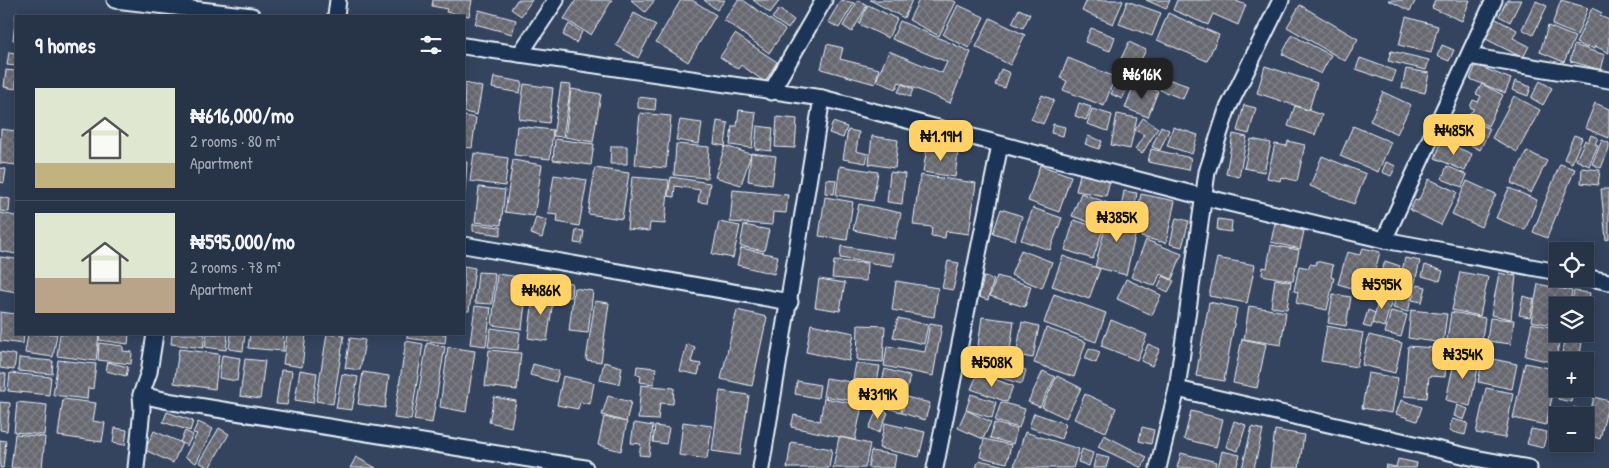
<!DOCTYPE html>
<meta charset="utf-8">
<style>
:root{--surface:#273347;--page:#333f52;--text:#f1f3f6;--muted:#a4aab4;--line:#434e60;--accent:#ffd166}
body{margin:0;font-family:"Patrick Hand",sans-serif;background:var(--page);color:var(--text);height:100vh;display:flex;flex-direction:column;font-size:19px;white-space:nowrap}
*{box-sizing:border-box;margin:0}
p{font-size:16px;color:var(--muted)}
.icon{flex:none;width:28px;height:28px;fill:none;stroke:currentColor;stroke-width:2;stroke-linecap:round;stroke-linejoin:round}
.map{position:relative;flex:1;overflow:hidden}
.panel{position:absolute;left:15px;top:15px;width:450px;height:320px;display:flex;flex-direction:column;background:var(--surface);border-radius:0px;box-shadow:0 2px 12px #0003,0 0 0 1px var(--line)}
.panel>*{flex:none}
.controls{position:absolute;left:1549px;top:242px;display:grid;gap:10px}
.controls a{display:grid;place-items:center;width:45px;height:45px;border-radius:0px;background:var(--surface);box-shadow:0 2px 12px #0003,0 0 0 1px var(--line);font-size:25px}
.price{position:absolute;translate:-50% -42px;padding:0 11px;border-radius:10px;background:var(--accent);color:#111;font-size:16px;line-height:32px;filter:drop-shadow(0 1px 2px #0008)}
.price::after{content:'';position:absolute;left:50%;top:30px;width:15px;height:11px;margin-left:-8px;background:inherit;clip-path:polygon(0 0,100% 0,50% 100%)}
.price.on{background:#222;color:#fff}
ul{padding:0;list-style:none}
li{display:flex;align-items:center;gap:15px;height:125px;padding:0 20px}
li+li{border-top:1px solid var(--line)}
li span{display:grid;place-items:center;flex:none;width:140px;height:100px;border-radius:0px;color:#555}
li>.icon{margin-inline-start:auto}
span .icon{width:60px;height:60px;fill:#fffc;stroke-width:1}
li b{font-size:21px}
h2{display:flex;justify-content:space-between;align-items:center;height:60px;padding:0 20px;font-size:21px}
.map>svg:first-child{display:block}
.building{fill:url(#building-cross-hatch);stroke:#e8f1f8}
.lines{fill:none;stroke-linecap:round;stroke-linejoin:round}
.street-casing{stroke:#e8f1f8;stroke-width:19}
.street{stroke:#1d3557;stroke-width:15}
</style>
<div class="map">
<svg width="1609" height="468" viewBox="0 0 1609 468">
<defs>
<pattern id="building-cross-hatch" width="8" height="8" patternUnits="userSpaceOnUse" patternTransform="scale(1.25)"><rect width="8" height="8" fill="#686871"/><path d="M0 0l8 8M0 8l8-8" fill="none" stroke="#7e7e86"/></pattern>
</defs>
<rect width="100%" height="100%" fill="#34445f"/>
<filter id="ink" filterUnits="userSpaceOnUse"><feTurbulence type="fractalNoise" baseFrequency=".02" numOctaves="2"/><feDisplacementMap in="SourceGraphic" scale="10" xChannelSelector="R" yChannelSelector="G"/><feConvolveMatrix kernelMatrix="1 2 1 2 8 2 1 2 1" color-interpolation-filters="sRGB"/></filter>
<g filter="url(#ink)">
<g class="building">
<polygon points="433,0 472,0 469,16 446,12 447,9 432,6"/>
<polygon points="517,0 532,0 521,16 511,9"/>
<polygon points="576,0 612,0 591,35 564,19"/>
<polygon points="631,0 655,0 645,12"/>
<polygon points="681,0 692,0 716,15 688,62 656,42"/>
<polygon points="704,0 725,0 717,10"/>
<polygon points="738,0 743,0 785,30 769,53 724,20"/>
<polygon points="753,0 780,0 770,13"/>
<polygon points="841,0 854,3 839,28 828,22"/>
<polygon points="858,0 867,5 852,32 843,26"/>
<polygon points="870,0 912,0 904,18"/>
<polygon points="919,0 952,0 956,2 939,36 909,20"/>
<polygon points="1087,0 1121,0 1123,1 1113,24 1082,11"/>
<polygon points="1146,0 1170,0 1166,9"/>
<polygon points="1177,0 1234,0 1246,5 1238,25 1213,14 1208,25 1173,10"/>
<polygon points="1388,0 1416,0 1410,11"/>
<polygon points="1435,0 1470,0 1462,21 1432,8"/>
<polygon points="1507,0 1521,0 1510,22 1499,16"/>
<polygon points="1561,0 1588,8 1577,35 1552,25"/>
<polygon points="1127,1 1161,13 1152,36 1119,24"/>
<polygon points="1536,1 1547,6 1533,35 1522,29"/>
<polygon points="868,5 897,19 888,38 859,24"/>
<polygon points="958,5 984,17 969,48 943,35"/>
<polygon points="1300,5 1358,39 1345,61 1287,27"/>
<polygon points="1592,8 1602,13 1600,16 1609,20 1609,53 1595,46 1594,49 1588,46 1587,48 1576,43"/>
<polygon points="779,9 794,20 788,29 772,18"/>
<polygon points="1019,9 1030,14 1023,28 1012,23"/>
<polygon points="479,10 516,20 512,34 475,24"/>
<polygon points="16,13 53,15 52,16 16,16 16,40 13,40"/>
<polygon points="634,13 656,25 638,58 616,45"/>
<polygon points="1168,13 1219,35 1207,61 1157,40"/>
<polygon points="1406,17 1438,26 1431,53 1399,45"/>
<polygon points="990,18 1025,35 1010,65 976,47"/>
<polygon points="1494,18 1517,30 1513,38 1529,46 1523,58 1484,38"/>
<polygon points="900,21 971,52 950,103 899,82 896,89 876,81 889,51 942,73 947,62 892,39"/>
<polygon points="569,24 582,32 576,43 563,35"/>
<polygon points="1548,26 1575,37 1564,62 1540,52"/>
<polygon points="1091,28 1115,37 1110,51 1085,42"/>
<polygon points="735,34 777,62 765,82 741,65 738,69 720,57"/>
<polygon points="1292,35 1331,55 1321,74 1282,54"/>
<polygon points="1129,42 1146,50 1132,77 1116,69"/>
<polygon points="827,44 843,48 840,59 879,69 875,84 821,69"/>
<polygon points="1442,45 1454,50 1449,61 1437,56"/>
<polygon points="1574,45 1605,55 1601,70 1570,61"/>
<polygon points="1391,51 1429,60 1426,70 1388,61"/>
<polygon points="9,52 16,53 16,66 7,65"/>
<polygon points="1068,58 1115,77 1104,106 1063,90 1067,81 1060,78"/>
<polygon points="1360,58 1396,71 1392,82 1356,69"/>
<polygon points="1476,65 1511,79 1505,93 1470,79"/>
<polygon points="1265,66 1317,83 1309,110 1257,93"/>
<polygon points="1001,69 1010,73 1005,88 995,85"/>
<polygon points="1406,69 1429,73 1425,93 1402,88"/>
<polygon points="6,70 16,71 16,89 4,87"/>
<polygon points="1121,74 1132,79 1122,99 1111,94"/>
<polygon points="494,77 522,82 520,93 492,88"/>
<polygon points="1165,78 1188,86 1183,99 1160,90"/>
<polygon points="1515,81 1531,87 1528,96 1512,90"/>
<polygon points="1540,81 1552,88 1543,105 1531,98"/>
<polygon points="1135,82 1158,91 1148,117 1125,108"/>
<polygon points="465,83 482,87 477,115 464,112"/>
<polygon points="524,84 553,88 549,123 519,119"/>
<polygon points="561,84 571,85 563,137 553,136"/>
<polygon points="902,84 913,89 910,97 898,92"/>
<polygon points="1482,84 1503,95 1488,126 1467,116 1474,109 1470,107 1473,100 1478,102 1481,96 1476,94"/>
<polygon points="571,89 601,94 593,142 565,137"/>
<polygon points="1383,92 1411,105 1397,134 1370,121"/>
<polygon points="1042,95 1054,100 1043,124 1031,119"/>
<polygon points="1514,96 1540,110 1517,152 1492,138"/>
<polygon points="638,97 656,99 655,110 638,108"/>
<polygon points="1079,103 1091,107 1086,120 1075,116"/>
<polygon points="1595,103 1609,109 1609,138 1585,128"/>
<polygon points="1244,105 1256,108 1249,134 1237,131"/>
<polygon points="1295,106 1322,115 1315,135 1288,126"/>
<polygon points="1092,109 1112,115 1108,131 1087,124"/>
<polygon points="739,110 756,112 752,148 730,145 732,126 737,126"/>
<polygon points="640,113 671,116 666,168 635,165"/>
<polygon points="1117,114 1137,118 1130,149 1111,145"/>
<polygon points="464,116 476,118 472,148 464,147"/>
<polygon points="777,117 797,119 795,148 775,147"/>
<polygon points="1143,118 1158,128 1142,154 1135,149 1144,135 1135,130"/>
<polygon points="1469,119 1490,129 1480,150 1459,139"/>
<polygon points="680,120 702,123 699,144 676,140"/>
<polygon points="717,121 728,123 725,146 714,144"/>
<polygon points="833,122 847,127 843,138 829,133"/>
<polygon points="1053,124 1065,127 1063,136 1051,133"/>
<polygon points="517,126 553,130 550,159 514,155"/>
<polygon points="757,126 773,128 771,151 755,149"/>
<polygon points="1161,126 1169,130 1160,150 1152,147"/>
<polygon points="1353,126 1391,142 1378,172 1340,156"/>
<polygon points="1173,127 1198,135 1192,154 1167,146"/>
<polygon points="1,129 16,131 16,165 0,163"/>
<polygon points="848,130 859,132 856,151 868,154 866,163 843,159"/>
<polygon points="1233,134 1247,137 1239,177 1226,174"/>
<polygon points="1574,135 1582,138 1572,163 1564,159"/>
<polygon points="1591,135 1598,138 1595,144 1598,145 1589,166 1576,160 1585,140 1588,142"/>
<polygon points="872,136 898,140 895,168 869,164"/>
<polygon points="1088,136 1102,141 1099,149 1085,144"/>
<polygon points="555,139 594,144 591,165 553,160"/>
<polygon points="1251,139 1271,143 1264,172 1244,168"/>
<polygon points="1602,140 1609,143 1609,148 1601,168 1592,164"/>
<polygon points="1288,141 1305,145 1297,181 1281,177 1280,181 1267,178 1275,144 1287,146"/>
<polygon points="1442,141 1472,154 1465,171 1435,158"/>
<polygon points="676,144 709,147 707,178 674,175"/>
<polygon points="611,146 627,146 627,164 610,164"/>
<polygon points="725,146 751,154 741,185 715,177"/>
<polygon points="927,147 958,151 955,177 923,172"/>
<polygon points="1151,149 1191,158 1189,170 1148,162"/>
<polygon points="1527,151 1547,161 1531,193 1511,183"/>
<polygon points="474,153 508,158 505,186 470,181"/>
<polygon points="751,153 776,156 772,185 748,181"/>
<polygon points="1322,156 1366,174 1354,204 1310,186"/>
<polygon points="513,160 542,165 534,216 505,212"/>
<polygon points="464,162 467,162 465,193 464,193"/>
<polygon points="1386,162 1396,166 1391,176 1382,172"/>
<polygon points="1560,164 1575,169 1547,238 1533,232"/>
<polygon points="1040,165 1071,176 1059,212 1028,201"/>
<polygon points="840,166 878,172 873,201 836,195"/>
<polygon points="1447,166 1467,175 1462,187 1442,179"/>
<polygon points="0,168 6,169 4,183 0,182"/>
<polygon points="595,168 629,173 622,219 588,214"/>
<polygon points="1582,168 1600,170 1598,185 1581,183"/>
<polygon points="890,172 905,174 902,204 887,202"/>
<polygon points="1080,174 1110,180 1106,196 1076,191"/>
<polygon points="554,175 587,180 579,226 557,222 558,215 548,214"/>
<polygon points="920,175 976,183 969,234 946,231 945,238 931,236 932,227 913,225"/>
<polygon points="632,177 669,180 665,224 650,223 649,231 627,229"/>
<polygon points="671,177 710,183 707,203 698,202 700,190 675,186 674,197 668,196"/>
<polygon points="826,179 836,180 834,194 825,193"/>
<polygon points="1429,179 1457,192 1441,225 1410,210 1415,200 1418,201"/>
<polygon points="1467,181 1496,194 1481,227 1452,214"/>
<polygon points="479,187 505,190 501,225 475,222"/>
<polygon points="1509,188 1537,200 1525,230 1496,218"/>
<polygon points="1601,189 1609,189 1609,239 1606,240"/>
<polygon points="733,190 788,195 786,213 773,212 772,225 730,222"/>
<polygon points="1124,191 1137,193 1134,210 1121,208"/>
<polygon points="1081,193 1108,203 1100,226 1072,216"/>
<polygon points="1141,194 1175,201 1166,243 1141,237 1147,206 1139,204"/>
<polygon points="0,197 10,199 9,212 0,211"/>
<polygon points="825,197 853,202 847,240 819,236"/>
<polygon points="859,204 901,213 895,239 853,230"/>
<polygon points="1033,208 1062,218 1050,250 1021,240"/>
<polygon points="1001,209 1022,216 1015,240 993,233"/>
<polygon points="1109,212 1139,219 1126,275 1095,267"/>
<polygon points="0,213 16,216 16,254 0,251"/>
<polygon points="536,217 547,220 542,238 531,234"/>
<polygon points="1176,218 1189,221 1182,247 1170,244"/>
<polygon points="1218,219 1232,221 1231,232 1217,230"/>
<polygon points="1074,220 1103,229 1093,259 1065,250"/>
<polygon points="719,222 740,226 733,258 712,254"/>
<polygon points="1275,223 1304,231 1300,249 1271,242"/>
<polygon points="473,224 501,227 501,235 473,231"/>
<polygon points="744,225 769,230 764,251 740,246"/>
<polygon points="576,230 584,231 582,244 574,243"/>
<polygon points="1146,240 1182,254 1172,279 1160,274 1155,286 1131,277"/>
<polygon points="1271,245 1299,250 1293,281 1262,275 1263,267 1267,268"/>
<polygon points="841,246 894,254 892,266 840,258"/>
<polygon points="741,248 778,256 774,274 737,265"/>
<polygon points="1363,248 1380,252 1369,293 1338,284 1347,252 1360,255"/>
<polygon points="1021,250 1052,262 1042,288 1011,275"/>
<polygon points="1063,256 1100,269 1089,299 1052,286"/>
<polygon points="0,257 16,259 16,292 0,289"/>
<polygon points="1217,258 1255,265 1247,303 1209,296"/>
<polygon points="1405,258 1420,261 1408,312 1393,308"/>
<polygon points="834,261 867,263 866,281 832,278"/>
<polygon points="948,261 959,263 953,290 942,288"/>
<polygon points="1316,261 1333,265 1331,277 1334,278 1327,310 1296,303 1298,292 1294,291 1299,266 1309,268 1310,264 1315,265"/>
<polygon points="1385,261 1400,266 1391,294 1376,290"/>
<polygon points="1425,265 1443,271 1440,281 1422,276"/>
<polygon points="464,266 475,268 469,311 464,311"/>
<polygon points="478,272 495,273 492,304 475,303"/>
<polygon points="1460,272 1488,277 1480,316 1452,310"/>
<polygon points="1499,273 1516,276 1511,319 1491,315"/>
<polygon points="497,274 528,278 522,329 492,325"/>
<polygon points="997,276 1031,286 1025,307 990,296"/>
<polygon points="1163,276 1174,281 1168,292 1158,287"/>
<polygon points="984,277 994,279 988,300 979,297"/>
<polygon points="819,279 845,283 840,311 815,307"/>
<polygon points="1126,279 1161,295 1152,315 1117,299"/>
<polygon points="1275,279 1291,282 1287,309 1271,307"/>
<polygon points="896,281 938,288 934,317 892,310"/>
<polygon points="555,282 572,283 571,297 554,296"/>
<polygon points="1538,284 1572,291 1569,306 1558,306 1558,326 1531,321"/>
<polygon points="1417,285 1426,287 1422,302 1412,300"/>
<polygon points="574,288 593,291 588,333 569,331"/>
<polygon points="534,291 554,294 547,341 528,338"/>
<polygon points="1574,291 1590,293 1586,319 1585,306 1571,306"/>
<polygon points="1381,293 1393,297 1384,327 1372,323"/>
<polygon points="1054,294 1106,313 1096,342 1044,323"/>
<polygon points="1333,294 1351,297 1346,326 1328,323"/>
<polygon points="1523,296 1534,299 1530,317 1519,315"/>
<polygon points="595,301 609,303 601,362 586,360"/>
<polygon points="1209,302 1237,308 1224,381 1196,376"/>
<polygon points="475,306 491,308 486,346 470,344"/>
<polygon points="1249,306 1286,312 1281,345 1244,339"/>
<polygon points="737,310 767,317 752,386 721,379"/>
<polygon points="1368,310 1375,313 1371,328 1363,326"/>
<polygon points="1411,310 1447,314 1443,343 1408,338"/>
<polygon points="1391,311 1407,315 1401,337 1385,333"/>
<polygon points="0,312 16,314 16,334 24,334 23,344 0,341"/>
<polygon points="1451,312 1485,318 1480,352 1446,346"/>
<polygon points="982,317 1014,321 1009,358 977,353"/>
<polygon points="898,318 928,325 924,344 893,337"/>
<polygon points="1490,318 1514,320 1511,344 1487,341"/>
<polygon points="1111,320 1147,335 1137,360 1101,346"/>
<polygon points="1022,322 1039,326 1033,358 1016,355"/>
<polygon points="930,323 942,325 933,376 884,366 887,346 925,352"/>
<polygon points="1532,323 1558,329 1558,334 1561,334 1555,363 1525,356"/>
<polygon points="811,324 854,333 849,361 806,352"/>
<polygon points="858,325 885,326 883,362 857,360"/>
<polygon points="1327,326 1363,333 1357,367 1321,361"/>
<polygon points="491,328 520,332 518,350 488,347"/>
<polygon points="1046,328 1086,342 1074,377 1034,363"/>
<polygon points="28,334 57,334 53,357 25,353"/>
<polygon points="60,334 99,334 96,361 57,356"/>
<polygon points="100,334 129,334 128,344 99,340"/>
<polygon points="172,334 205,334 203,348 171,344"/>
<polygon points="207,334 228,334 226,350 205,347"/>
<polygon points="231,334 245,334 243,351 229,349"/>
<polygon points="250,334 284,334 283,351 248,348"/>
<polygon points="287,334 306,334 302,367 283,364"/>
<polygon points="327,334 344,336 333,404 316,401"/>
<polygon points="407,334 446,334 445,343 407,338"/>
<polygon points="1568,334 1584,334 1582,341 1567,337"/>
<polygon points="1369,335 1402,343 1395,373 1362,365"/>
<polygon points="350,338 365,340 360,370 345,368"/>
<polygon points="1242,339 1266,344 1257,388 1233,383"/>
<polygon points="1564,340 1582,342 1579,361 1561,361"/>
<polygon points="406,341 423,344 411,420 394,418"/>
<polygon points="99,343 123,346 123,351 132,352 131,364 98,360"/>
<polygon points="427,343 445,347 432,423 414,420"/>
<polygon points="687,344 695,347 691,362 701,364 698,375 680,371"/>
<polygon points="1148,344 1160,349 1152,366 1141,361"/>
<polygon points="1408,346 1447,349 1445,377 1429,376 1427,398 1404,396"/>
<polygon points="448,347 475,351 466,412 440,407"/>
<polygon points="1089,348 1100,352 1096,363 1085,359"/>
<polygon points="179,349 219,354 215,389 174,383"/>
<polygon points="489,350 521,353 517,390 485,386"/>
<polygon points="0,352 16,355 14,370 0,368"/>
<polygon points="1456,353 1480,359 1470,406 1446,400"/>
<polygon points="222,355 240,358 237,381 219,378"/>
<polygon points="982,357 1026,370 1022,384 978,371"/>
<polygon points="1483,357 1517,364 1512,389 1478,382"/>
<polygon points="19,358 53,361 52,374 18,371"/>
<polygon points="245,359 265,361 260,399 240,396"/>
<polygon points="58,360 96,364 93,389 88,388 87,399 53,395"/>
<polygon points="108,362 128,367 126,376 106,371"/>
<polygon points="604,362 622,367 619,384 600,380"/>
<polygon points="856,363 880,366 877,383 853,379"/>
<polygon points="1525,363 1558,370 1546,425 1513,418"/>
<polygon points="533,364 559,371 556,382 530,375"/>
<polygon points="637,366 656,368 654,384 640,382 641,375 636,374"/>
<polygon points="885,369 910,376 901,412 876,405"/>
<polygon points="281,370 292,371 287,405 276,404"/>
<polygon points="300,370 317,373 313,403 295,400"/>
<polygon points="1043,371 1055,377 1040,407 1028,402"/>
<polygon points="363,372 389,376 385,408 358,404"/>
<polygon points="0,373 6,374 5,391 0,391"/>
<polygon points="10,373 51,377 49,395 8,391"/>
<polygon points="978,373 1013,386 1007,402 971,389"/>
<polygon points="1368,373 1398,378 1392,413 1362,408"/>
<polygon points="342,374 358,377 352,410 336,408"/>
<polygon points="563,376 594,383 590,404 580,402 578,409 557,405"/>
<polygon points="1057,376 1081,388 1066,418 1042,407"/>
<polygon points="826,378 876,386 874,404 823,396"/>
<polygon points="797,381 820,385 818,398 795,394"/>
<polygon points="641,385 674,388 673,404 660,403 658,420 638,419"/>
<polygon points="1486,388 1513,393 1505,438 1476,433"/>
<polygon points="1560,389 1574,389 1571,402 1558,399"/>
<polygon points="720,391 749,395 740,455 712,451"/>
<polygon points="971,394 996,402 992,418 966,410"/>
<polygon points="1085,394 1116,408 1106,432 1074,419"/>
<polygon points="608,396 631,402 626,422 602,415"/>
<polygon points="494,397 516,401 511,427 489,422"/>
<polygon points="906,397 930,403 925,420 902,413"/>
<polygon points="1594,397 1609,401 1600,439 1585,434"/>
<polygon points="824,398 862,405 855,440 791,427 794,415 820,421"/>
<polygon points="63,399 96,403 93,421 105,423 102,442 58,436"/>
<polygon points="1401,400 1422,407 1417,421 1396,414"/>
<polygon points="0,402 10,403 7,431 0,430"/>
<polygon points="17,402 47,405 44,435 14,432"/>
<polygon points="1001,402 1025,409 1019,428 995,421"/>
<polygon points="1457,405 1468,409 1464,420 1454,416"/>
<polygon points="1574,407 1587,412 1585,416 1570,416"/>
<polygon points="878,408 888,413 879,433 869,428"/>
<polygon points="966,410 991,422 983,439 958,428"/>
<polygon points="1191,411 1223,419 1216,447 1184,439"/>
<polygon points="167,412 193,421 190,431 163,422"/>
<polygon points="1034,413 1066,424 1061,439 1029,427"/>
<polygon points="604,417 627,422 621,451 598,445"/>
<polygon points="1452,419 1468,423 1465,435 1449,431"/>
<polygon points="1234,421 1246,425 1238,451 1226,447"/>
<polygon points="198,422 213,429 196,463 185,457 197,434 193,433"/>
<polygon points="683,422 712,426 707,459 679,455"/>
<polygon points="634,423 653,426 649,456 639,455 641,444 631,443"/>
<polygon points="885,423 925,432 919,457 879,448"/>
<polygon points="994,423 1017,429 1013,444 990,438"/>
<polygon points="655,426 669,428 666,444 653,442"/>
<polygon points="1142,427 1154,430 1151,444 1139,441"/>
<polygon points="1252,427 1263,430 1254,468 1242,468"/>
<polygon points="115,428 127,430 125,445 113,443"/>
<polygon points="219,428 229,434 209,468 199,462"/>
<polygon points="1531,429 1547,432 1543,448 1527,444"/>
<polygon points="1275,430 1304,435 1299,468 1270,468"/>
<polygon points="154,431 182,443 173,463 145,450"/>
<polygon points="185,431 193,435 187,446 180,442"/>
<polygon points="1025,432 1079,449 1073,468 1022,468 1014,466"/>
<polygon points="15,434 45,437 42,468 11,468"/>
<polygon points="1104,435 1147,457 1142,468 1098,447"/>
<polygon points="839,437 870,444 865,468 833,468"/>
<polygon points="984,439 1011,445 1007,463 980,457"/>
<polygon points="0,440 6,441 3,468 0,468"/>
<polygon points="791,442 832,449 829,468 787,468"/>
<polygon points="1082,449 1093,453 1089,466 1078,462"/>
<polygon points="871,451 896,455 894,468 868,468"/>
<polygon points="1222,451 1240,455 1236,468 1218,468"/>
<polygon points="1181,453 1217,462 1215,468 1177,468"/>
<polygon points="1096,455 1109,458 1106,468 1093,468"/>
<polygon points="356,457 376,468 350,468"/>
<polygon points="1398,459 1417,463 1416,468 1385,468 1386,465 1396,467"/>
<polygon points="979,460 1005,466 1005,468 976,468"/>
</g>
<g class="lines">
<defs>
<g id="street">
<polyline points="115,0 252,16"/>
<polyline points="336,16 338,0"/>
<polyline points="464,46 822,98 1204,197 1384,240 1558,272"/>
<polyline points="520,54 556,0"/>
<polyline points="1469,56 1609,80"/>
<polyline points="771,92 824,0"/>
<polyline points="1384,240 1494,0"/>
<polyline points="464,245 790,302"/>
<polyline points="1585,277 1609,282"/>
<polyline points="1177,389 1475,458 1529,468"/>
<polyline points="141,395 173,402 585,468"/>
<polyline points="136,468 142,409 141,395 149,372 155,334"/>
<polyline points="761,468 822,98"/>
<polyline points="935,468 1000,145"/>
<polyline points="1158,468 1177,389 1207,172 1227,110 1281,0"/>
</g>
</defs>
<use href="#street" class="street-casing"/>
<use href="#street" class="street"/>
</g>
</g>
</svg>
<div class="controls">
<a><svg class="icon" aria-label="locate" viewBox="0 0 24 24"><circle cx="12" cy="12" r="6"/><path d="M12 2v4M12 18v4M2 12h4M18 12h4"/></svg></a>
<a><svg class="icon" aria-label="layers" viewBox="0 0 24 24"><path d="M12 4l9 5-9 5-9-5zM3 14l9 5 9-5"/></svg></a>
<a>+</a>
<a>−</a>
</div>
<b class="price on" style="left:1142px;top:100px">₦616K</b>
<b class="price" style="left:1454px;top:156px">₦485K</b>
<b class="price" style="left:941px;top:162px">₦1.19M</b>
<b class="price" style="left:1117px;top:243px">₦385K</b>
<b class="price" style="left:1382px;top:310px">₦595K</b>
<b class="price" style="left:541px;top:316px">₦486K</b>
<b class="price" style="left:1463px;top:380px">₦354K</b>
<b class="price" style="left:992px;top:388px">₦508K</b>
<b class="price" style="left:878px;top:420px">₦319K</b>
<section class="panel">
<h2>9 homes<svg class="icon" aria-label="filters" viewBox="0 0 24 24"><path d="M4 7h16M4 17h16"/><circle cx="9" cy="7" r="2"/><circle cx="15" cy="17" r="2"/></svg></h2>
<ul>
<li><span style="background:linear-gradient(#dfe7d0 75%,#c2b280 0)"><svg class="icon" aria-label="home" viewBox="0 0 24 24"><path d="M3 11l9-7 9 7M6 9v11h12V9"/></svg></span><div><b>₦616,000/mo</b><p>2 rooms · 80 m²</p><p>Apartment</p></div></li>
<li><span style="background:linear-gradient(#dfe7d0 65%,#b9a48a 0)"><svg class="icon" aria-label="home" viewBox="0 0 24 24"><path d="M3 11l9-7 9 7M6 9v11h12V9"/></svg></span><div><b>₦595,000/mo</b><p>2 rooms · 78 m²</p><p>Apartment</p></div></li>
</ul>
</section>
</div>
